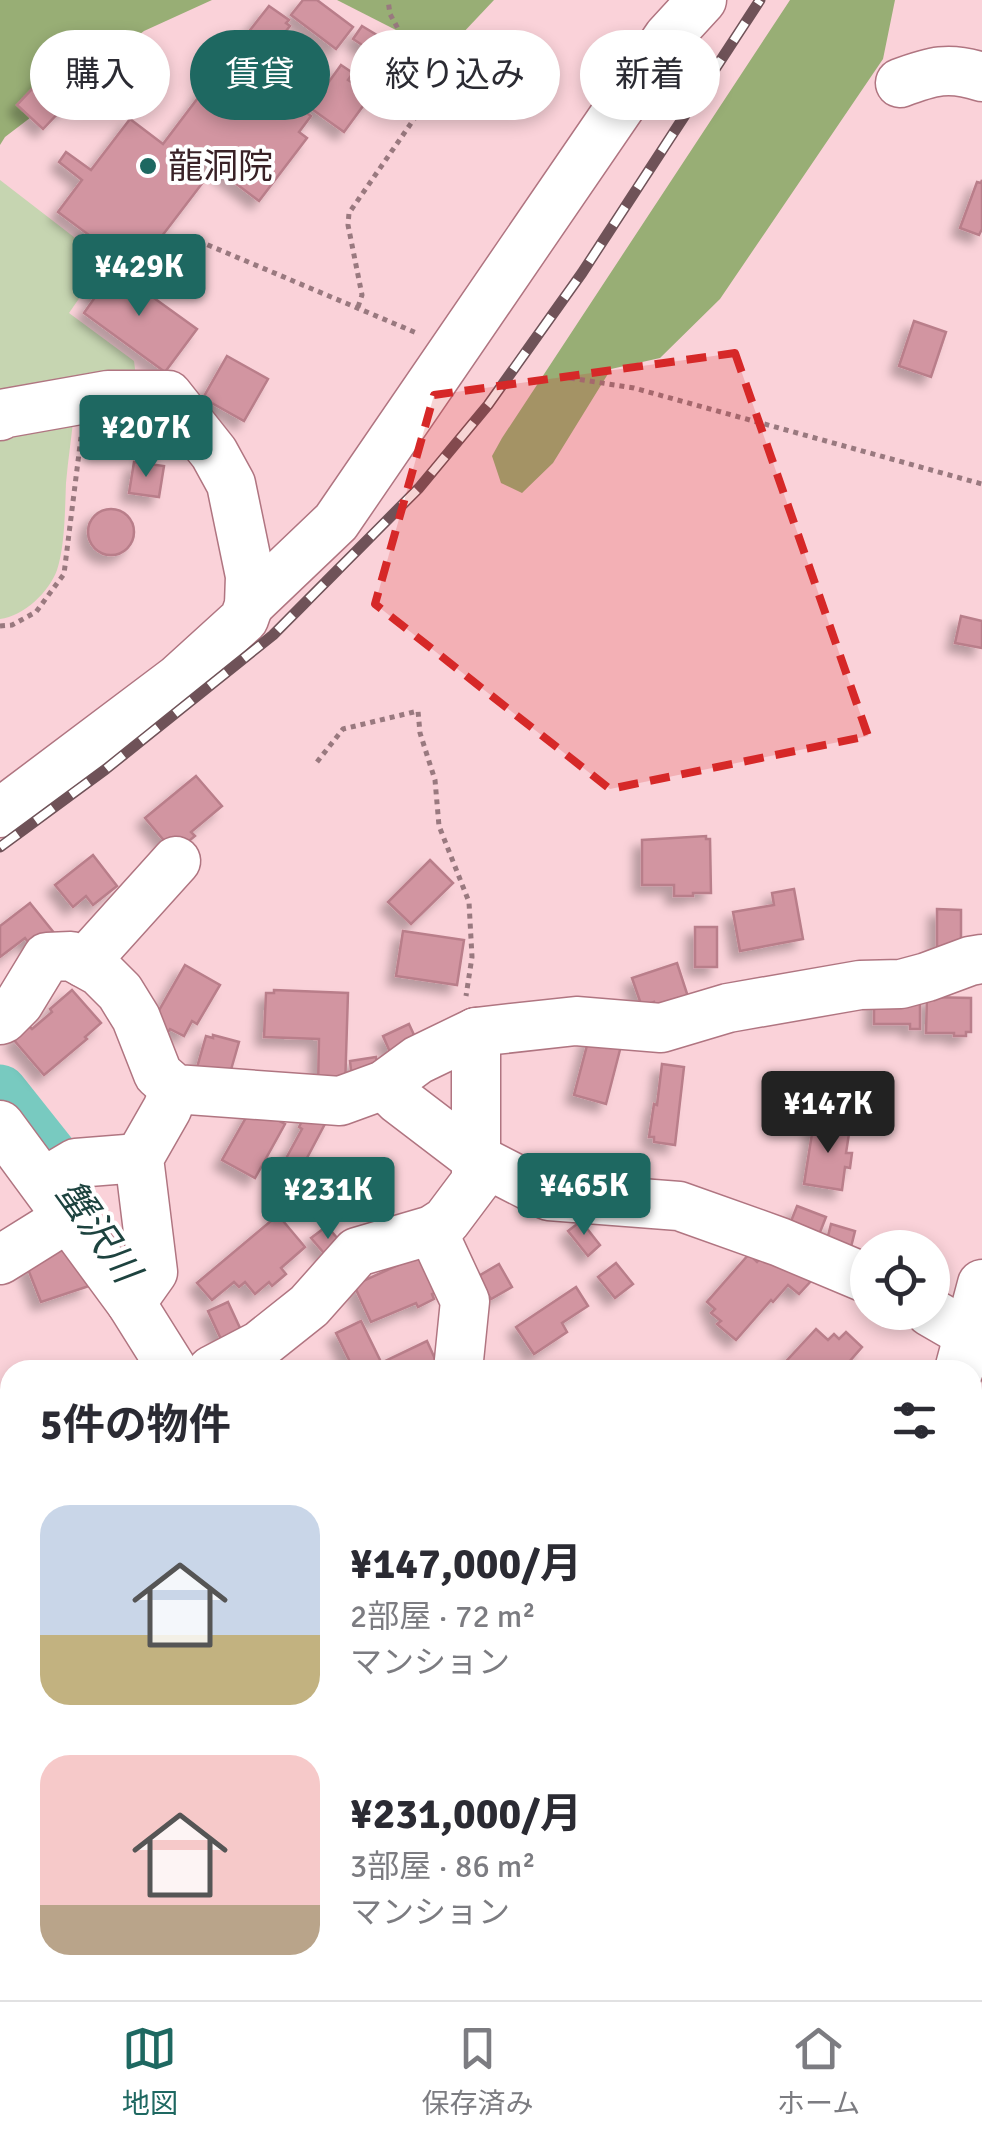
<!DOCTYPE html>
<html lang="ja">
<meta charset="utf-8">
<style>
:root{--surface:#fff;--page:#f2f2f3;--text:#2b2b33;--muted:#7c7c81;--line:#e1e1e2;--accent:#1e6861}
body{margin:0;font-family:Signika,"Noto Sans JP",sans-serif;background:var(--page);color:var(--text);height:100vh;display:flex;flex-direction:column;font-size:38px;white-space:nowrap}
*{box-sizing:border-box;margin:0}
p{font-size:32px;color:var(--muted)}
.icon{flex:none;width:55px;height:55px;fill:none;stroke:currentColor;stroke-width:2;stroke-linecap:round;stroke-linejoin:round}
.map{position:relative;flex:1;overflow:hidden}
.sheet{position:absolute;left:0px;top:1360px;width:982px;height:640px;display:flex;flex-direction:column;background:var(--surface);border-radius:30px 30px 0 0;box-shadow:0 5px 15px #0003}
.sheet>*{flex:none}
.top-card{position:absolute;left:30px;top:30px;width:922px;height:90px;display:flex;gap:20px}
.fabs{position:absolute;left:850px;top:1230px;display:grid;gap:20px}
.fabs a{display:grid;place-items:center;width:100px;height:100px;border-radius:50%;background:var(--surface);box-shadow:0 5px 15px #0003;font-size:50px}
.price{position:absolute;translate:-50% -85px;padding:0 22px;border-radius:10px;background:var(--accent);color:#fff;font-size:32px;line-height:65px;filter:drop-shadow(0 2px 5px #0008)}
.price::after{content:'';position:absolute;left:50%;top:60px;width:30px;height:22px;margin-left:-15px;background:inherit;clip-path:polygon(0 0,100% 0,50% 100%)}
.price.selected{background:#222;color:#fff}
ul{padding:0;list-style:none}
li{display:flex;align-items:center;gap:30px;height:250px;padding:0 40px}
li span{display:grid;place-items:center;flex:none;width:280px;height:200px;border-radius:30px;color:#555}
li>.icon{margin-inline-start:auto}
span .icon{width:120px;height:120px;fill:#fffc;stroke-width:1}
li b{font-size:42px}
h2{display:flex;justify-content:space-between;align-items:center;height:120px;padding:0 40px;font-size:42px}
.chip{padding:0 35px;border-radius:45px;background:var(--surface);box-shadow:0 5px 15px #0003;font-size:35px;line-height:90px}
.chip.selected{background:var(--accent);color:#fff}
.dock{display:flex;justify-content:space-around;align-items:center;height:140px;border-top:2px solid var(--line);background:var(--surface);font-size:28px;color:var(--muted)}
.dock a{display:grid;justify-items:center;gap:5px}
.dock .selected{color:var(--accent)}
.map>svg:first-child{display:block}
.green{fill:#c6d5b1}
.forest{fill:#98ae75}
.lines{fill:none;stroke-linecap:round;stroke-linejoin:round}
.river{stroke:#78cac0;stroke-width:55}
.building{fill:#d295a1;stroke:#b97e8a;stroke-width:2.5;filter:url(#shadow)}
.minor-casing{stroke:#b07581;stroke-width:51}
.path{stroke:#99797f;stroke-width:5;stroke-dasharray:5 5;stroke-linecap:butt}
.minor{stroke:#fff;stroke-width:48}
.rail-casing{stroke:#6f5258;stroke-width:11}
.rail{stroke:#fff;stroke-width:8;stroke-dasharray:22;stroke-linecap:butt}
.marked{fill:#d62828;fill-opacity:0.2;stroke:#d62828;stroke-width:8;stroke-dasharray:20 12;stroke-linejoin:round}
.poi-dot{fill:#1e6861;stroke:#fff;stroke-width:4}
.labels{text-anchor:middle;stroke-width:8;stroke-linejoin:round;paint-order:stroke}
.poi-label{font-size:35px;fill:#392126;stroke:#fff;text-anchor:start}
.water-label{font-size:38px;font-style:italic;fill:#1d433f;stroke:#fff}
</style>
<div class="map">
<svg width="982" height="2000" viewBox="0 0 982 2000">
<defs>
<filter id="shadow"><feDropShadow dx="-8" dy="8" stdDeviation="5" flood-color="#0004"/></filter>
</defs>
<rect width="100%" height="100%" fill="#fad2d9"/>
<g class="green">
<polygon points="0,180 105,261 69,313 134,361 137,385 0,404"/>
<path d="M74,411C72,435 68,459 66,483C65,507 65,547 57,570C49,592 24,616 0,619V440L9,425Z"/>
</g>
<g class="forest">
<polygon points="0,0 212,0 144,31 5,137 0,145"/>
<polygon points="337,0 494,0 443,54"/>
<polygon points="790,0 895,0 883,59 720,299 660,358 611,369 553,463 522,493 501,483 492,456 502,438"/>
<polygon points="855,1990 927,1990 926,2000 851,2000"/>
</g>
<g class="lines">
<g class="river">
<polyline points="0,1092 54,1160"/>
<polyline points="709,1990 721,2000"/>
</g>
</g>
<g class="building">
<polygon points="303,0 317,0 353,27 336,49 291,15"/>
<polygon points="269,6 289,20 286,23 290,26 258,66 236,48"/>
<polygon points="362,26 385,40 376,54 353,39"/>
<polygon points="288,39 322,64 297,99 292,95 296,90 267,68"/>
<polygon points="236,56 257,72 235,102 254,116 262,105 281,118 293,103 311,116 299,132 307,138 259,201 206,161 199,170 207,177 136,270 58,212 82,180 59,162 66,152 91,170 130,119 163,144 210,82 215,85"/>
<polygon points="341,65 353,73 348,80 371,95 344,132 302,102 320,77 328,83"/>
<polygon points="53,67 79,91 43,129 17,105"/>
<polygon points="982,180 982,229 979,235 960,228 977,182 981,183"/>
<polygon points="114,261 127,269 122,275 197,329 165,372 84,313 98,293 93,290"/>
<polygon points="914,321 946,332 931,377 899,366"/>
<polygon points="227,356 268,379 244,421 203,398"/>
<polygon points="134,462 164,466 159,497 129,493"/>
<circle cx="111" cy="532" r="23"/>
<polygon points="961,616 982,621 982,648 955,643"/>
<polygon points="196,776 222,806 191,832 195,836 184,845 172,850 145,818"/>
<polygon points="706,836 706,839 710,839 711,893 693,893 693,896 674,896 674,885 642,885 642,840"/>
<polygon points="93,855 117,886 93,905 86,896 73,907 55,885"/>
<polygon points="430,860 453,883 411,924 388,902"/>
<polygon points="794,889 803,939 740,951 733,912 774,905 772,893"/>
<polygon points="30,903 55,934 34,950 25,938 0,957 0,926"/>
<polygon points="937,909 961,910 961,949 937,948"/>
<rect x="695" y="927" width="22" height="40"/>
<polygon points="403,931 464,940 457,985 396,976"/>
<polygon points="677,963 691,1006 659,1017 654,1002 642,1007 632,978"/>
<polygon points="185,965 220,985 197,1024 192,1021 184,1036 170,1029 168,1032 155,1024 157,1014"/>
<polygon points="72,990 101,1023 85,1037 87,1039 44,1075 13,1039 29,1026 32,1029 52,1012 50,1009"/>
<polygon points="274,990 348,993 345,1088 318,1087 319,1039 264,1037 266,993 274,993"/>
<polygon points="874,996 920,996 920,1029 910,1029 910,1024 874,1024"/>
<polygon points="927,997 971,998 971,1032 966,1032 966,1036 954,1036 954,1033 926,1033"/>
<polygon points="409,1024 420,1048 393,1059 383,1036"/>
<polygon points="590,1034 622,1042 606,1104 574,1095"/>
<polygon points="213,1035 239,1042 228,1080 196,1071 206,1036 213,1038"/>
<polygon points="376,1057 378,1076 352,1079 350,1061"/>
<polygon points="662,1064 684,1067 675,1145 654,1142 654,1137 649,1137 654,1104 657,1105"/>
<polygon points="252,1107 285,1124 255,1178 222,1160"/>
<polygon points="308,1110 327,1120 299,1173 283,1164 302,1129 299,1127"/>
<polygon points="814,1121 850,1127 846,1153 852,1153 850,1168 845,1167 842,1190 804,1184"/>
<polygon points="797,1206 826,1217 815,1245 786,1234"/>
<polygon points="278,1215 305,1247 281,1268 286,1274 272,1286 269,1282 255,1294 245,1282 239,1287 234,1282 212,1300 197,1283"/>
<polygon points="581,1221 600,1245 588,1256 568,1231"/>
<polygon points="831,1224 855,1231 850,1251 826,1244"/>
<polygon points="327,1226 344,1246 329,1259 311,1238"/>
<polygon points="69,1247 89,1286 41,1302 26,1264"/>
<polygon points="768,1249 812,1280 799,1294 788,1285 773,1302 771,1300 736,1340 717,1324 721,1321 711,1313 715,1309 707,1302 749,1254 757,1262"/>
<polygon points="427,1252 444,1288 432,1294 434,1299 418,1307 416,1303 371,1322 354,1285"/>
<polygon points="616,1263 633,1284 615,1298 598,1277"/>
<polygon points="499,1264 512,1287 491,1299 477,1277"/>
<polygon points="576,1287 588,1306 562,1323 567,1332 534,1354 516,1327"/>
<polygon points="228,1302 246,1341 226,1350 208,1311"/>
<polygon points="361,1321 381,1362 365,1370 354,1370 336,1333"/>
<polygon points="816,1329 828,1340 834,1334 839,1339 846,1332 862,1347 842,1370 778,1370"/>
<polygon points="427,1341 440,1370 389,1370 385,1361"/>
<polygon points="0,1408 10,1423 10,1448 8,1449 10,1455 0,1462"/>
<polygon points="4,1552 10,1559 10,1639 0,1626 0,1555"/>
</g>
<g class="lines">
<defs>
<g id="minor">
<path d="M900,83C932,71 949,66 982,77"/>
<polyline points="0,416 1,414 108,395 168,395 214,453 231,484 250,576 249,605 244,619 178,679 0,813"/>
<polyline points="249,605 336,522 668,37 702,0"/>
<polyline points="84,963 176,861"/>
<polyline points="0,1020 3,1019 19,1003 47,957 71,956 100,972 120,992 136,1018 158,1074 175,1089 340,1101 384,1085 418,1060 476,1032 576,1021 661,1028 728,1008 860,985 901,984 927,977 970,961 982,959"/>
<polyline points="384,1085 399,1100 475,1158 549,1196 679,1206 780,1242 868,1279"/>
<polyline points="0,1125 131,1303 173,1370"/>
<polyline points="44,1182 76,1163 139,1158"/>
<polyline points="432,1230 465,1301 458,1370"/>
<polyline points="0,1260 69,1217"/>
<polyline points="131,1303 153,1272 139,1158 167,1109 175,1089"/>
<polyline points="930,1312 968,1334"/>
<polyline points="212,1370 260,1345 309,1306 357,1252 432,1230 446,1221 476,1181 476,1032"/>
<polyline points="959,1370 982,1284"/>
<polyline points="0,1514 10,1503"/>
<polyline points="972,1546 982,1548"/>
<polyline points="972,1716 982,1616"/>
<polyline points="562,1990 569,2000"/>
<polyline points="108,2000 127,1990"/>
<polyline points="942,2000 943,1990"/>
</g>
</defs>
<use href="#minor" class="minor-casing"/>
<g class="path">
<polyline points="189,237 419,334"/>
<polyline points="358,307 362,295 348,225 349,213 423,106 422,83 413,56 390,14 388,0"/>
<polyline points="570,378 634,388 982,484"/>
<polyline points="0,626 12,625 36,612 64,574 81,437"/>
<polyline points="317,762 343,729 418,711 420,733 435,780 439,826 469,902 472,957 466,996"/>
</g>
<use href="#minor" class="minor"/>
<defs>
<polyline id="rail" points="0,847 106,769 273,635 419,488 488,405 582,273 760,0"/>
</defs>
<use href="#rail" class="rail-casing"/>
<use href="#rail" class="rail"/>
</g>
<path class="marked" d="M735,353L868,736L610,789L375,604L434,395Z"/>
<circle class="poi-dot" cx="148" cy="166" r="10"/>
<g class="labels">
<g class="poi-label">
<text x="168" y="178">龍洞院</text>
</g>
<g class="water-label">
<text transform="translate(98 1231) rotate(55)" y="13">蟹沢川</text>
</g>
</g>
</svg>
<div class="fabs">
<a><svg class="icon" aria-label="locate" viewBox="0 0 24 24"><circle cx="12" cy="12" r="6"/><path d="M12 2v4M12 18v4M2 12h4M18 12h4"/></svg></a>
</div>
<b class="price" style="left:139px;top:319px">¥429K</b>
<b class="price" style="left:146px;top:480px">¥207K</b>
<b class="price selected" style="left:828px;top:1156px">¥147K</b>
<b class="price" style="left:584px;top:1238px">¥465K</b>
<b class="price" style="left:328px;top:1242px">¥231K</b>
<div class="top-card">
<a class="chip">購入</a>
<a class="chip selected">賃貸</a>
<a class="chip">絞り込み</a>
<a class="chip">新着</a>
</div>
<section class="sheet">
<h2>5件の物件<svg class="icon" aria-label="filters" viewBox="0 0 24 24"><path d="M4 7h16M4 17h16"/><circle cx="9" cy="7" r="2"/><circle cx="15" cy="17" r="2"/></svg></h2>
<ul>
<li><span style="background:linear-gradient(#c9d6e8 65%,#c2b280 0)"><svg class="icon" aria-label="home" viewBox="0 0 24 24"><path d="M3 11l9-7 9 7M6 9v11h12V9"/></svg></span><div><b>¥147,000/月</b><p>2部屋 · 72 m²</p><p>マンション</p></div></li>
<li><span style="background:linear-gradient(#f6c9c9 75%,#b9a48a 0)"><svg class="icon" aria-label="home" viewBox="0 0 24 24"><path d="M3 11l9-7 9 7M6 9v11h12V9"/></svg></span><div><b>¥231,000/月</b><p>3部屋 · 86 m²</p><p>マンション</p></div></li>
</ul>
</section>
</div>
<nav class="dock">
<a class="selected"><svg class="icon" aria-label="map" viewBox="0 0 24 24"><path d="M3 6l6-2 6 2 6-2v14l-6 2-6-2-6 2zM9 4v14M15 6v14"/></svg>地図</a>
<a><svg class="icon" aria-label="saved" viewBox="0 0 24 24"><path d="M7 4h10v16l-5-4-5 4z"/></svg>保存済み</a>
<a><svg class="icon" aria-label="home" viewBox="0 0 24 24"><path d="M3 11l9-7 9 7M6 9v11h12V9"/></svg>ホーム</a>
</nav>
